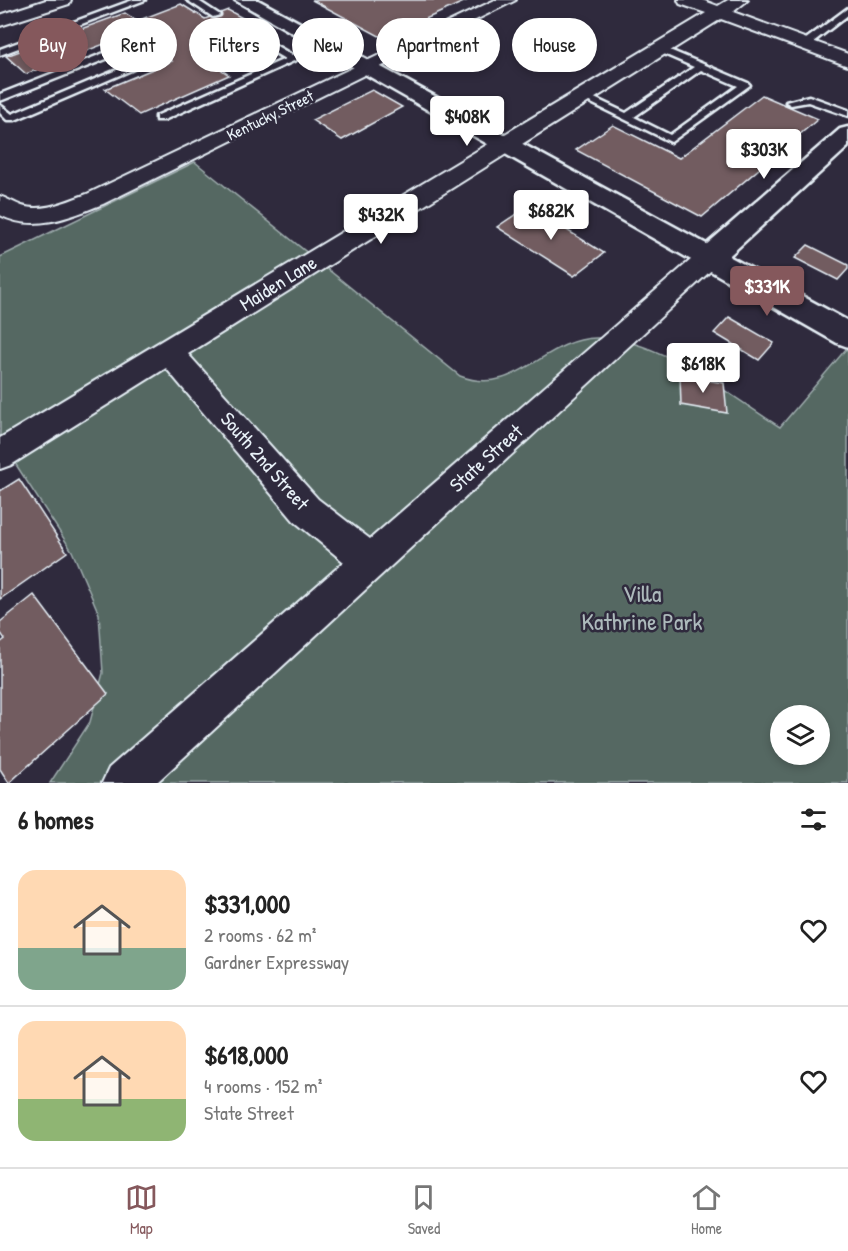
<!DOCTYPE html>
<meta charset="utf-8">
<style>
:root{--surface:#fff;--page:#f6f6f6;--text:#222;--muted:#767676;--line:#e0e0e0;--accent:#85585c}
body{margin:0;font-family:"Patrick Hand",sans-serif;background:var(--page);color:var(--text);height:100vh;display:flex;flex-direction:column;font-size:22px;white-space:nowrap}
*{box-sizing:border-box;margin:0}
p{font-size:20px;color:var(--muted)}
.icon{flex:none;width:33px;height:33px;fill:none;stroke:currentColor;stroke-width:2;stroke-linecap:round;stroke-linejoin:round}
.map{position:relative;height:783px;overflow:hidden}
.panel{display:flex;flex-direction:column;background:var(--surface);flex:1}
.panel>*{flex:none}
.top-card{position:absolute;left:18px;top:18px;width:813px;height:54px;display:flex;gap:12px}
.tools{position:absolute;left:770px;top:705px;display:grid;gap:12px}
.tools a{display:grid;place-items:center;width:60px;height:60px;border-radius:50%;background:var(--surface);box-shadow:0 3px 9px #0003;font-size:30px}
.price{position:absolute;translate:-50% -51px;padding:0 14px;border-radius:6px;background:#fff;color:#222;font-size:20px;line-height:39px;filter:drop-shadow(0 2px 3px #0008)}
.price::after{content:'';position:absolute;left:50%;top:36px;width:18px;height:14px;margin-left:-9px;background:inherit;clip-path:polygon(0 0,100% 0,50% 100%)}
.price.active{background:var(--accent);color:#fff}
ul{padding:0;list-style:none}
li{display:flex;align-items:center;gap:18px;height:150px;padding:0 18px}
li+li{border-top:2px solid var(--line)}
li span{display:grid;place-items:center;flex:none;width:168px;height:120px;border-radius:18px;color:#555}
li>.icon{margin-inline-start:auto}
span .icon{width:72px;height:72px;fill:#fffc;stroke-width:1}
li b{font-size:26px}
h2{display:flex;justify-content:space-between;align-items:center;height:72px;padding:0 18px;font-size:26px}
.pill{padding:0 21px;border-radius:27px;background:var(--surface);box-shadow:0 3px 9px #0003;font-size:21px;line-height:54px}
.pill.active{background:var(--accent);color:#fff}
.tab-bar{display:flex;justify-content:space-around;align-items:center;height:84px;border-top:2px solid var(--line);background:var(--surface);font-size:16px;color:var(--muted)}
.tab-bar a{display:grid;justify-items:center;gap:3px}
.tab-bar .active{color:var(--accent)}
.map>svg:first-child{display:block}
.green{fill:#546862;stroke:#9eacad;stroke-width:1.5;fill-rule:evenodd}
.building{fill:#725b60;stroke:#e8f1f8;stroke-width:1.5}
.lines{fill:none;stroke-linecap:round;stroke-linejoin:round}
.service-casing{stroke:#e8f1f8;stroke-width:5}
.minor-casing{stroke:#e8f1f8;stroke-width:4}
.tertiary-casing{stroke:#e8f1f8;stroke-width:5}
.secondary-casing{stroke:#e8f1f8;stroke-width:5}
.service{fill:#2f2a3d;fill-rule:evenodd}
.minor{fill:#2f2a3d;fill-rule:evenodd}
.tertiary{fill:#2f2a3d;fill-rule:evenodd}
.secondary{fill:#2f2a3d;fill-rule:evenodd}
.labels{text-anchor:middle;stroke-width:5;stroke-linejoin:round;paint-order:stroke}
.far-street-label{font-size:16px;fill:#e8f1f8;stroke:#2f2a3d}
.street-label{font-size:20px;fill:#e8f1f8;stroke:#2f2a3d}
.near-park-label{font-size:24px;fill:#adbabc;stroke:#2f2a3d}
</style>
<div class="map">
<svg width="848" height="783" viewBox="0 0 848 783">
<rect width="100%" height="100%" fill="#2f2a3d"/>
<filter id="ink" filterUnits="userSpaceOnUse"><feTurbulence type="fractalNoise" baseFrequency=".0167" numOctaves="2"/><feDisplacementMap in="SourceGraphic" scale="12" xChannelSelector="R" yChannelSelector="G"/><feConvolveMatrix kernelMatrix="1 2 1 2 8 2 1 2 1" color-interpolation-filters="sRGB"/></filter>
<g filter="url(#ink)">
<path class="green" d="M195,162L460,376C516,398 543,339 596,338C657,336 729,395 780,427L846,349L848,351V783H50L90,722L103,673L99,614L72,551L0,440V257ZM780,716H819V754H780Z"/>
<g class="building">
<polygon points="312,0 468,0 383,38"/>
<polygon points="181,4 205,19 228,10 246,20 225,29 254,46 213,64 229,75 139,115 105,89 172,61 144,42 164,34 151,26 26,74 6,56 125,13 137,21"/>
<polygon points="372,90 402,107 342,140 312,120"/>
<polygon points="762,95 818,119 702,217 576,150 613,125 679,158"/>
<polygon points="528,206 604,253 574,276 497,227"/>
<polygon points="808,245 848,265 848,269 838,280 795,258"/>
<polygon points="729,317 774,343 759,360 714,333"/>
<polygon points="680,376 724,383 727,413 681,405"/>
<polygon points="19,479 67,552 0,599 0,491"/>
<polygon points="34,595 108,694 9,783 0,769 0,643 5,639 0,632 0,622"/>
</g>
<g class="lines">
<defs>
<g id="service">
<polygon points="133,0 145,0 0,55 0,49"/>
<polygon points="187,0 197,0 220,15 213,17"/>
<polygon points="848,8 848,15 808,46 802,46 802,42"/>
<polygon points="231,23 237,23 292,55 321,43 329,45 164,120 156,120 156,116 285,59 231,27"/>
<polygon points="122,46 128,46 150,62 15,120 7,120 0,113 0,105 12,114 138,61 124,52 0,101 0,94"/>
<path d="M660,46L748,83L750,85L671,142L577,96L586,94L626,113L694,67L657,51L655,49ZM701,70L738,86L670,135L634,117Z"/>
<polygon points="809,96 848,110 848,116 808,102 791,105 786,102"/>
</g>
<g id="minor">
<polygon points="46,0 71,0 69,4 0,26 0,15"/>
<path d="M495,0H516L103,204C70,217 34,233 0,215V196C8,199 14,203 22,206C43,213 67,201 87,194Z"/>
<polygon points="678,0 702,0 718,6 728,0 748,0 733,12 848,54 848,66 721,19 188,354 318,499 370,539 700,252 709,249 718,252 722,258 718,264 156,783 102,783 109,768 344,562 294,521 166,368 11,465 0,469 0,438 706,13 680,4"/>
</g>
<polygon id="tertiary" points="848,127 848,147 719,265 709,268 699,265 695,258 699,251 840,129"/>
<polygon id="secondary" points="235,0 258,0 848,321 848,347 837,343"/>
</defs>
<use href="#service" class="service-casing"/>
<use href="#minor" class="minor-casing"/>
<use href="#tertiary" class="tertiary-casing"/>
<use href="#secondary" class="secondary-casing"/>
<use href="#service" class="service"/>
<use href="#minor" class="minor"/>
<use href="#tertiary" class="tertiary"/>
<use href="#secondary" class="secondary"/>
</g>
</g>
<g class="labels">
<g class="far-street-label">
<text transform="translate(270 115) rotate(-26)" y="6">Kentucky Street</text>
</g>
<g class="street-label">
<text transform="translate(278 283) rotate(-32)" y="7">Maiden Lane</text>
<text transform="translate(486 458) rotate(-42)" y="7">State Street</text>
<text transform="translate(265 461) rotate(49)" y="7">South 2nd Street</text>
</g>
<g class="near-park-label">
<text x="642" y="602">Villa<tspan x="642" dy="28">Kathrine Park</tspan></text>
</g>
</g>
</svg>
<div class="tools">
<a><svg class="icon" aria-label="layers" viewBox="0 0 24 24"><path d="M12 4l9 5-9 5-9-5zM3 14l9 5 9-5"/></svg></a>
</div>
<b class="price" style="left:467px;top:147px">$408K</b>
<b class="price" style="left:764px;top:180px">$303K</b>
<b class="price" style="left:551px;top:241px">$682K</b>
<b class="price" style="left:381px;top:245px">$432K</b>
<b class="price active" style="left:767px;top:317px">$331K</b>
<b class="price" style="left:703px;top:394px">$618K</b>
<div class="top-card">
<a class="pill active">Buy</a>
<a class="pill">Rent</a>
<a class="pill">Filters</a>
<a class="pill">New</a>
<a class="pill">Apartment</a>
<a class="pill">House</a>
</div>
</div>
<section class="panel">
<h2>6 homes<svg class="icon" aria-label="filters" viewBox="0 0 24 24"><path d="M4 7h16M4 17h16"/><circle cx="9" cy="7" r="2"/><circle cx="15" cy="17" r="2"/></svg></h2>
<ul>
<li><span style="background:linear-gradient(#ffd9b3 65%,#7fa58c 0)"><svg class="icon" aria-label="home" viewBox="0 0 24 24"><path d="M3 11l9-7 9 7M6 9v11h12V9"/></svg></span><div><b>$331,000</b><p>2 rooms · 62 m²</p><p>Gardner Expressway</p></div><svg class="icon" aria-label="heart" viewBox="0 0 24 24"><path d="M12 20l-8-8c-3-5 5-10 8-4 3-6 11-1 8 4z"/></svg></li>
<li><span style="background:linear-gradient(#ffd9b3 65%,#8fb573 0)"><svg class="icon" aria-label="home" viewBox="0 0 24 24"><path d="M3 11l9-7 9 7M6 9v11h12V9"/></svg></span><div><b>$618,000</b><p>4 rooms · 152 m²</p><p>State Street</p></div><svg class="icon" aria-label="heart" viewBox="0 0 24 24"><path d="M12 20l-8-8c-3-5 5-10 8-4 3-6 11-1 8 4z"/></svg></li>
</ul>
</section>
<nav class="tab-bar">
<a class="active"><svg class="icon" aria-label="map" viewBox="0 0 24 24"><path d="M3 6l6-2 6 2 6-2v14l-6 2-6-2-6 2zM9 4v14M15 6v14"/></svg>Map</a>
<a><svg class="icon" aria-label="saved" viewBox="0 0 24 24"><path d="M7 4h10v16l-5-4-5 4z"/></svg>Saved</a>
<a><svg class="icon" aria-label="home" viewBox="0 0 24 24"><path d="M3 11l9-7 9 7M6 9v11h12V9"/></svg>Home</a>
</nav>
